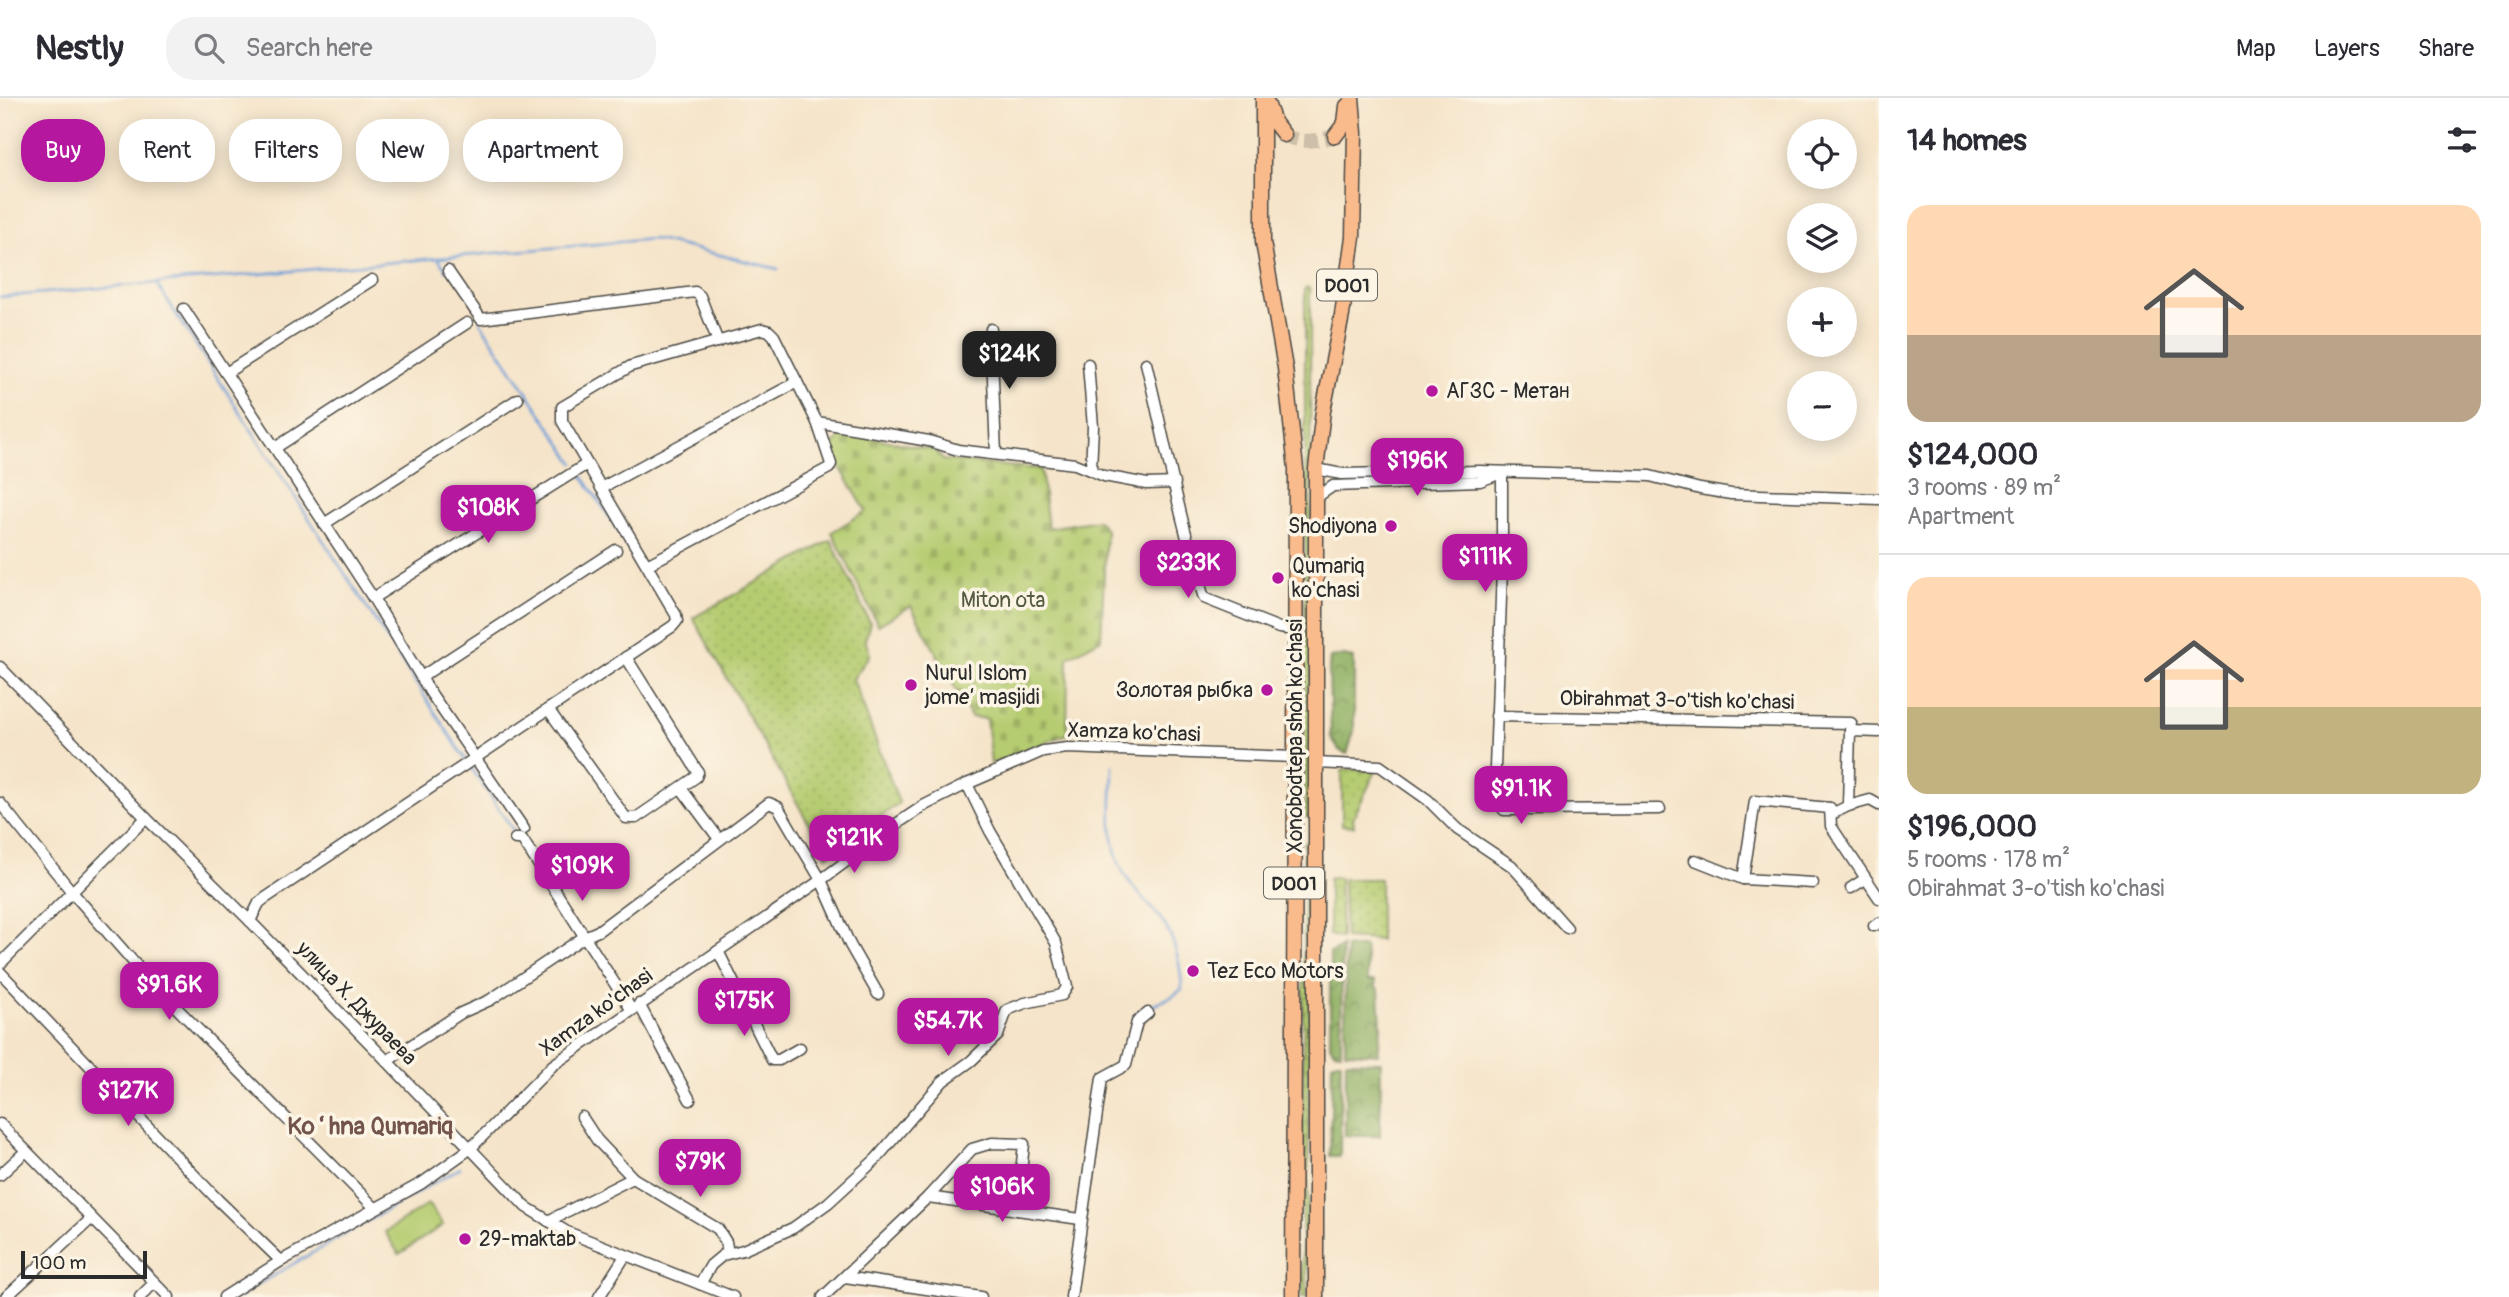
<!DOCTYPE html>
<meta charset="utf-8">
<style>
:root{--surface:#fff;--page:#f2f2f3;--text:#2b2b33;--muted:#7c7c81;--line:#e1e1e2;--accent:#b5179e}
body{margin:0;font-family:Pangolin,sans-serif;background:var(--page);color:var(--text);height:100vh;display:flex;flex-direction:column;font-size:26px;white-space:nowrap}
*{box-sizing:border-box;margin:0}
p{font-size:23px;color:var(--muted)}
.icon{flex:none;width:38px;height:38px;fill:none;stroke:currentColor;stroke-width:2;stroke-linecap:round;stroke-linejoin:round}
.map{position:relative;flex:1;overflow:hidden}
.side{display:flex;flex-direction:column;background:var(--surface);width:630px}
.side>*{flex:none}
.guide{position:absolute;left:21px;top:21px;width:665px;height:63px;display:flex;gap:14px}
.fabs{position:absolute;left:1787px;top:21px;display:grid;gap:14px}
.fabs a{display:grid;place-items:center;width:70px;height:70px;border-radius:50%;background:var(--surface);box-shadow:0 4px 18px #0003;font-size:35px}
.scale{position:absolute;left:21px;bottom:18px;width:126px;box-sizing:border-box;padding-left:7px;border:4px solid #2b2b2b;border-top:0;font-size:19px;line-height:24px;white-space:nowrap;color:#2b2b2b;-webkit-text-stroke:5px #fcf5e5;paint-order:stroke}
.price{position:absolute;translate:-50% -60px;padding:0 16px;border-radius:14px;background:var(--accent);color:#fff;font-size:23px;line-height:46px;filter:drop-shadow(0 2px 4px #0008)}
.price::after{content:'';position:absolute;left:50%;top:42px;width:21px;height:16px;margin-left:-10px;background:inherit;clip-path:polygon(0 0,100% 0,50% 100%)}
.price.selected{background:#222;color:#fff}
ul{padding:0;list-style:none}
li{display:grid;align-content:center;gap:14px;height:371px;padding:0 28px}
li+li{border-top:2px solid var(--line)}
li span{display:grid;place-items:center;height:217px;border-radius:21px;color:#555}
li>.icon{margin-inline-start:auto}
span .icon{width:126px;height:126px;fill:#fffc;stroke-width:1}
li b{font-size:30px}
h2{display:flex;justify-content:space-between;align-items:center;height:84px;padding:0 28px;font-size:30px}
.pill{padding:0 24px;border-radius:28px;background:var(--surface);box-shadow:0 4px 18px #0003;font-size:24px;line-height:63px}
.pill.selected{background:var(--accent);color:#fff}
header{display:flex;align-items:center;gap:42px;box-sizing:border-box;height:98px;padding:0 35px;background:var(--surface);border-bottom:2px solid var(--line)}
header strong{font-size:33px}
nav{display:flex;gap:38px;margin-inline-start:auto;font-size:24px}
.search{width:490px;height:63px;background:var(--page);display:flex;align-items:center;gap:18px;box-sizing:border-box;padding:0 24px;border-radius:28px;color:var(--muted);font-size:26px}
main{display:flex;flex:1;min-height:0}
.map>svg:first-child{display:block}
.grass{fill:url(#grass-dots);stroke:#707c4e;stroke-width:2}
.forest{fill:url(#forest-crowns);stroke:#5e6e47;stroke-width:2}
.cemetery{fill:url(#cemetery-stones);stroke:#707c4e;stroke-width:2}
.pitch{fill:#b5cc71;stroke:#707c4e;stroke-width:2}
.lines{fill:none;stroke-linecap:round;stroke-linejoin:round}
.stream{stroke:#6d9dd7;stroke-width:2.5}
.highway-tunnel{stroke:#cdbfa9;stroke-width:14;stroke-dasharray:14 7;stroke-linecap:butt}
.minor-casing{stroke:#494743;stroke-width:13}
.highway-casing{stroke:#494743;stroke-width:17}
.minor{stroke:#fff;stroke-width:10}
.highway{stroke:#fabb8c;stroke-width:14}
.poi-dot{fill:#b5179e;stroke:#fcf5e5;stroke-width:2.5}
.labels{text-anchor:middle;stroke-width:7;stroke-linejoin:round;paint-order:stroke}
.shield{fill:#fcf5e5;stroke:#6a6863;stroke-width:2}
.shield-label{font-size:19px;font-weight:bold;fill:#2b2b2b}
.poi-label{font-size:21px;fill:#2b2b2b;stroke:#fcf5e5;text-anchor:start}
.park-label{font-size:21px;fill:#545b40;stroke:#fcf5e5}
.street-label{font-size:21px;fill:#2b2b2b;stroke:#fcf5e5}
.quarter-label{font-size:24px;font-weight:bold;fill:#73544d;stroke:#fcf5e5}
</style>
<header>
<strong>Nestly</strong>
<div class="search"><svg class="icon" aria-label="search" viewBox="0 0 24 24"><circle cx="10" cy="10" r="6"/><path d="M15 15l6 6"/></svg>Search here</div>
<nav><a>Map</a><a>Layers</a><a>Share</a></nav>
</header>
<main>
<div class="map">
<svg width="1879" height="1199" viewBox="0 0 1879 1199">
<defs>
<pattern id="grass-dots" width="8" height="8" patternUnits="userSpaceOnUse" patternTransform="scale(1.75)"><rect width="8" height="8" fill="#b5cc71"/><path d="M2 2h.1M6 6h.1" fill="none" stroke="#9caf62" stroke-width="1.8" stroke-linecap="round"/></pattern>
<pattern id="forest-crowns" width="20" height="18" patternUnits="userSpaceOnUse" patternTransform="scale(1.75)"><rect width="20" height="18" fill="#90b063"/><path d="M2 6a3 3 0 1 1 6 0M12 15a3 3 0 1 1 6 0" fill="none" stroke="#768f52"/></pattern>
<pattern id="cemetery-stones" width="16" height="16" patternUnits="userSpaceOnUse" patternTransform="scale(1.75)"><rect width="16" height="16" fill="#b5cc71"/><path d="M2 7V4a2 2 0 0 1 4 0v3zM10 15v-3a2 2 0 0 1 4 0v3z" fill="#9caf62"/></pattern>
</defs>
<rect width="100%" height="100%" fill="#fcf5e5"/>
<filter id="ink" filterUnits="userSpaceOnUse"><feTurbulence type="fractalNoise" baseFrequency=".0143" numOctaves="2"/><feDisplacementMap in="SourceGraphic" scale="14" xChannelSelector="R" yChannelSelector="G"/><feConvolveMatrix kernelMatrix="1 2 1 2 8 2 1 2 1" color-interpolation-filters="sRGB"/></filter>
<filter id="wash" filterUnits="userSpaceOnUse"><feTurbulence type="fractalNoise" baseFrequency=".00686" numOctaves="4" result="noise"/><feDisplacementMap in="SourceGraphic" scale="28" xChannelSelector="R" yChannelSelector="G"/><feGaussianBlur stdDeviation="1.57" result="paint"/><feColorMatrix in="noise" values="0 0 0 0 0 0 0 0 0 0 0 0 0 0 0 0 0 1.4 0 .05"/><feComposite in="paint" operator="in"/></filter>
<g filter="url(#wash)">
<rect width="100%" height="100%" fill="#f5e4c9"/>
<g class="grass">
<polygon points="1307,189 1310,191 1311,718 1308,720 1305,718 1305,191"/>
<polygon points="831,442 870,525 865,542 870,556 853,581 899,705 827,758 693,520"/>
<polygon points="1346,671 1376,673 1353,720 1354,728 1342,727 1342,673"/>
<polygon points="1304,744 1311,744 1307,1199 1302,1199"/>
<polygon points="1329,780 1339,780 1341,840 1329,837"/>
<polygon points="1343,781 1380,781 1380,842 1345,840"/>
</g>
<g class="forest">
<polygon points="1343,558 1354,560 1354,633 1347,656 1339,652 1331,640 1329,571 1330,560"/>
<polygon points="1342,849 1341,954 1334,953 1330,947 1330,855"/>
<polygon points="1346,849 1365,849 1368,883 1375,883 1376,890 1379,892 1381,930 1378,956 1345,954"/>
<polygon points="1337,963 1341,963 1340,1058 1330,1058 1332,965"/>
<polygon points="1346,963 1381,964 1380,1038 1345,1038"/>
</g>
<polygon class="cemetery" points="844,334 934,352 943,362 1041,371 1048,430 1098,422 1106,432 1101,541 1068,559 1067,636 991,666 986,621 971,619 911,508 878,527 832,434 866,413 830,352"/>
<polygon class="pitch" points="428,1106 443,1127 399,1156 385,1134"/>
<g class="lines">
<g class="stream">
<polyline points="438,160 446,172"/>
<polyline points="156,185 466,662"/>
<polyline points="0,199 653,141 778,171"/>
<polyline points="480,224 574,365"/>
<polyline points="581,376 633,455"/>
<path d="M1113,667C1113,696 1108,730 1117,759C1125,786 1144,799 1160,820C1175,839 1181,868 1182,891L1173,898L1135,916L1134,921"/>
<polyline points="470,668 517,738"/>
<polyline points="240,1199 255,1188 460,1070"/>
</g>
</g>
</g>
<g filter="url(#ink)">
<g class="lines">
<path class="highway-tunnel" d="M1284,37C1301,46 1317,43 1335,38"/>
<defs>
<g id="minor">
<polyline points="448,173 481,221 695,194 700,198 718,244"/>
<polyline points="184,211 373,500 430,594 524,731"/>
<polyline points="991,231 996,356"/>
<path d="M1146,265C1165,344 1180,423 1204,500L1279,530L1295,532"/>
<polyline points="1088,266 1093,329 1091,371"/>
<polyline points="226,275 372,182"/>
<polyline points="817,324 929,343 958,352 1075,366 1104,378 1147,386 1175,385"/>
<polyline points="275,350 467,225"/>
<polyline points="1316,371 1342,376 1480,373 1650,378 1700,391 1731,396 1879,401"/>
<polyline points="1502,375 1502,471 1494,698 1504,712 1660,711"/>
<polyline points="601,390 797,284"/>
<polyline points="1316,405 1320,397 1333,388 1480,383 1499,376"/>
<polyline points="324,426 518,301"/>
<polyline points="373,500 587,366"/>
<polyline points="0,569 146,720 250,823 387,963 526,1109 567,1134 733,1199"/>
<polyline points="421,579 616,452"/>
<polyline points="548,611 626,720 636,720 696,679 698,674 626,559"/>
<polyline points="1496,618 1851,625 1850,633 1879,634"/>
<polyline points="1850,633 1848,708 1870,702 1879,707"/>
<polyline points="1316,665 1380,668 1428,702 1457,731 1512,768 1567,830"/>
<polyline points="681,690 719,741"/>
<polyline points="0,705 72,794 151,884 375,1110"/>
<polyline points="1830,710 1831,728 1879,800"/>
<polyline points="515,741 522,741 631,911"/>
<polyline points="1695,762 1743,781 1813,785"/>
<polyline points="1743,781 1755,703 1830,710 1834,715 1848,708"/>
<polyline points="1851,790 1865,781"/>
<polyline points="250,823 259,805 264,801 673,528 677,523 676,517 562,323 562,309 631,268 762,231 769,233 774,238 817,324 831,366 829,370 647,467"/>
<polyline points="1874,828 1879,825"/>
<polyline points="718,853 772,962 779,962 800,950"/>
<polyline points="0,866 146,720"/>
<polyline points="0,874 218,1102 281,1163"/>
<polyline points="639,906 690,1002"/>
<polyline points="387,963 461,915 490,902 584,839 598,833 769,705 778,709 821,782 850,847 878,896"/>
<polyline points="582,1019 597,1042 633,1080 718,1131 726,1144 728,1155"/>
<polyline points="0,1026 169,1199"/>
<polyline points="0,1077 25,1054"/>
<polyline points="928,1099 1080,1121"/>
<polyline points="548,1123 633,1080"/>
<polyline points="845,1179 981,1199"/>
<polyline points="700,1186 711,1167 723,1157 743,1152 793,1130 828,1105 876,1061 943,983 971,963 998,937 1007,912 1025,905 1062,897 1067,889 1056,845 990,733 967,686"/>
<polyline points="6,1199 91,1121"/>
<polyline points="140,1199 154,1185"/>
<polyline points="224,1199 281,1163 422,1085 471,1050 553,967 821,782 898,725 925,707 967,686 1043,653 1068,650 1295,659"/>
<polyline points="599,1199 625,1158"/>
<polyline points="823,1199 928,1099 972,1051 992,1045 1024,1046 1017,1112"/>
<polyline points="1071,1199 1102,980 1126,967 1137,924 1148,915"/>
</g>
<g id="highway">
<polyline points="1263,0 1263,144 1285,270 1296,371 1293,1199"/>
<polyline points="1267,5 1274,24 1284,37"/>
<polyline points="1335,38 1345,25 1347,8"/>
<polyline points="1316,1199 1316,371 1323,313 1342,217 1353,139 1355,35 1352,0"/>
</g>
</defs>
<use href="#minor" class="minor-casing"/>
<use href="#highway" class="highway-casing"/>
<use href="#minor" class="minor"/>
<use href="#highway" class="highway"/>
</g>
</g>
<g class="poi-dot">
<circle cx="1432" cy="293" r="7"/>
<circle cx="1391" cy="428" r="7"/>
<circle cx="1278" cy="480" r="7"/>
<circle cx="911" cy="587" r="7"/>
<circle cx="1267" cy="592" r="7"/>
<circle cx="1193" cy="873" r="7"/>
<circle cx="465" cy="1141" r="7"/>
</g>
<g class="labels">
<g class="shield">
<rect x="1317" y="171.5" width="60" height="31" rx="5"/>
<rect x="1264" y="769.5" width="60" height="31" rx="5"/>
</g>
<g class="shield-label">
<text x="1347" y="194">D001</text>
<text x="1294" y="792">D001</text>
</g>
<g class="poi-label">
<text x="1446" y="300">АГЗС - Метан</text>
<text x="1377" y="435" text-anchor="end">Shodiyona</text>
<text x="1292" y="475">Qumariq<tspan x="1292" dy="24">ko'chasi</tspan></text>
<text x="925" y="582">Nurul Islom<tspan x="925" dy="24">jome’ masjidi</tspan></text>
<text x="1253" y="599" text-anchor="end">Золотая рыбка</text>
<text x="1207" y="880">Tez Eco Motors</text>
<text x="479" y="1148">29-maktab</text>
</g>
<g class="park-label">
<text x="1003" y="509">Miton ota</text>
</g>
<g class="street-label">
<text transform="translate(1677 602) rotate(1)" y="7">Obirahmat 3-o'tish ko'chasi</text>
<text transform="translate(1134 634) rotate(2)" y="7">Xamza ko'chasi</text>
<text transform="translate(1295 638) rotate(-90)" y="7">Xonobodtepa shoh ko'chasi</text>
<text transform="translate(357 905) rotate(46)" y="7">улица Х. Джураева</text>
<text transform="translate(596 914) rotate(-36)" y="7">Xamza ko'chasi</text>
</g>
<g class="quarter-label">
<text x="370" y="1036">Koʻhna Qumariq</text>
</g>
</g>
</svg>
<div class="fabs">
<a><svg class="icon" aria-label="locate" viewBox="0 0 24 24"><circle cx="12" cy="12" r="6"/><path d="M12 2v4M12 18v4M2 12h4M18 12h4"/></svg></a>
<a><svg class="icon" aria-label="layers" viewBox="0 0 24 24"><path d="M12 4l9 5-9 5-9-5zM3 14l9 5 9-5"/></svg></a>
<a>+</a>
<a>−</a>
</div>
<div class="scale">100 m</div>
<b class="price selected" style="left:1009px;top:293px">$124K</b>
<b class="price" style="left:1417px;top:400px">$196K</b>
<b class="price" style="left:488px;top:447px">$108K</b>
<b class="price" style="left:1485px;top:496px">$111K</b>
<b class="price" style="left:1188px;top:502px">$233K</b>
<b class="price" style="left:1521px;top:728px">$91.1K</b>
<b class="price" style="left:854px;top:777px">$121K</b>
<b class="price" style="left:582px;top:805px">$109K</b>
<b class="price" style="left:169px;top:924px">$91.6K</b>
<b class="price" style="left:744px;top:940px">$175K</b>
<b class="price" style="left:948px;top:960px">$54.7K</b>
<b class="price" style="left:128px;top:1030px">$127K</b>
<b class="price" style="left:700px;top:1101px">$79K</b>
<b class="price" style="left:1002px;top:1126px">$106K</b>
<div class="guide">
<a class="pill selected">Buy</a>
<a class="pill">Rent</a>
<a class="pill">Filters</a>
<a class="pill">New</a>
<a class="pill">Apartment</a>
</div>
</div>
<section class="side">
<h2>14 homes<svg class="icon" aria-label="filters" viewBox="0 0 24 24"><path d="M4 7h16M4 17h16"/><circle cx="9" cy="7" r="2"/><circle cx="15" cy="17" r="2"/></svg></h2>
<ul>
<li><span style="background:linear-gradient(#ffd9b3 60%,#b9a48a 0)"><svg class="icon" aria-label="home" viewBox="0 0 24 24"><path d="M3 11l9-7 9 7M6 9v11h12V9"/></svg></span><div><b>$124,000</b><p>3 rooms · 89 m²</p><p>Apartment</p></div></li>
<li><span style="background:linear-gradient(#ffd9b3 60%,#c2b280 0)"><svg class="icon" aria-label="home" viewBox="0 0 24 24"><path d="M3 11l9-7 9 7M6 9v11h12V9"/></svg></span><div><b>$196,000</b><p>5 rooms · 178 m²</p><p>Obirahmat 3-o'tish ko'chasi</p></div></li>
</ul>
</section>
</main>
